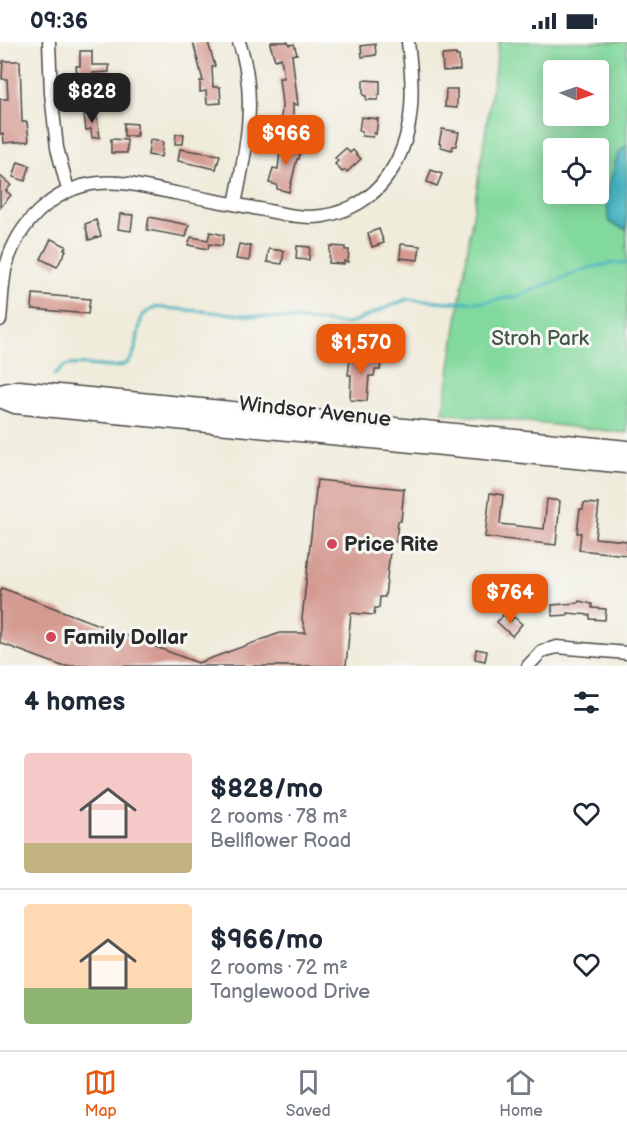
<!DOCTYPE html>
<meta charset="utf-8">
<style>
:root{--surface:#fff;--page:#f2f2f3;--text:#1f2937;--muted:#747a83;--line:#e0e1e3;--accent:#ea580c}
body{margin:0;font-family:"Balsamiq Sans",sans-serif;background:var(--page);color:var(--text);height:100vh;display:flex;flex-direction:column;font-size:22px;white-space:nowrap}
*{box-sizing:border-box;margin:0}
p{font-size:20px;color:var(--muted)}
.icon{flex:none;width:33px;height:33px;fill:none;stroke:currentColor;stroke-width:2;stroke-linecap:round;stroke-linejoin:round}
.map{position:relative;height:624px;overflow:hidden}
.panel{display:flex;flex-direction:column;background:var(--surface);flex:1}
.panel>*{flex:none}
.needle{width:39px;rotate:92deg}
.tools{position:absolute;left:543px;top:18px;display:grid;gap:12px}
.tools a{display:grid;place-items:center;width:66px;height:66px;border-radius:6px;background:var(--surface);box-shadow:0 3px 15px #0003;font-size:30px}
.price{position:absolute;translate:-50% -51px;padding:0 14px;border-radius:12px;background:var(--accent);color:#fff;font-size:20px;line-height:39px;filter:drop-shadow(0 2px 3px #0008)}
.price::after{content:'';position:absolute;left:50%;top:36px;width:18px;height:14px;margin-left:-9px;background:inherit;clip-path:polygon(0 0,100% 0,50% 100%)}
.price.on{background:#222;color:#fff}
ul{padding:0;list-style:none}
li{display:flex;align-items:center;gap:18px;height:150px;padding:0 24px}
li+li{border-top:2px solid var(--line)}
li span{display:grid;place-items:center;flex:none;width:168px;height:120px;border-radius:6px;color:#555}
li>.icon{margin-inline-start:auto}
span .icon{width:72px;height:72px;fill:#fffc;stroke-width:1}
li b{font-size:26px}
h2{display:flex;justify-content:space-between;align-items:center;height:72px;padding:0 24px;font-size:26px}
.status{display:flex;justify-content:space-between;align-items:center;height:42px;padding:0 30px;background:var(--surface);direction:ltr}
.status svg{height:16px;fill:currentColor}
.dock{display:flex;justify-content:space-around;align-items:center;height:84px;border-top:2px solid var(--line);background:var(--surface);font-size:16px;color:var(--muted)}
.dock a{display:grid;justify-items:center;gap:3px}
.dock .on{color:var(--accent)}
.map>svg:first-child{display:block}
.green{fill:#82d99d;stroke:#568264;stroke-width:1.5;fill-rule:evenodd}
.water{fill:#45b2c1;stroke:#386e76;stroke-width:1.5}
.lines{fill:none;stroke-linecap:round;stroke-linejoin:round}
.stream{stroke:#45b2c1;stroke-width:3}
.building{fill:#d49a91}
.minor-casing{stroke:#494845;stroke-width:15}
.primary-casing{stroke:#494845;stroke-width:21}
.minor{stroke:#fff;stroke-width:12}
.primary{stroke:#fff;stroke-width:18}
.poi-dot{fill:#d1495b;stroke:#f6f6f2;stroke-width:2}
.labels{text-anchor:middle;stroke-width:6;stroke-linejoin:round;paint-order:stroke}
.park-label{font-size:21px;fill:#415648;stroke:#f6f6f2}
.street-label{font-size:21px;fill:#2b2b2b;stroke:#f6f6f2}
.poi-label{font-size:21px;font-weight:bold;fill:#2b2b2b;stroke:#f6f6f2;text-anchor:start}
</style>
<div class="status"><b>09:36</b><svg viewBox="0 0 49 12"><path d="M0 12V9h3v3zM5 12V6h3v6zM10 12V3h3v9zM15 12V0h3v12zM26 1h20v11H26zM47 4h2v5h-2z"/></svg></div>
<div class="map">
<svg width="627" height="624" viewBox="0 0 627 624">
<rect width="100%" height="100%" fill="#f6f6f2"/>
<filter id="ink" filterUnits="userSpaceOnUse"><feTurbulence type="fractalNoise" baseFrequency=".0167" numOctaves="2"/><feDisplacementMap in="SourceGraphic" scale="12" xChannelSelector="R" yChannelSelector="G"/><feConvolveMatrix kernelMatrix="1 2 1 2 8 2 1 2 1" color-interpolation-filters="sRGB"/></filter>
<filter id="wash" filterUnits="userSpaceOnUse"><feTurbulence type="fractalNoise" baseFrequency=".008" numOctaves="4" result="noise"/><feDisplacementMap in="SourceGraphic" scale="24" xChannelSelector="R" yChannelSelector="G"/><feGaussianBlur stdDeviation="1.35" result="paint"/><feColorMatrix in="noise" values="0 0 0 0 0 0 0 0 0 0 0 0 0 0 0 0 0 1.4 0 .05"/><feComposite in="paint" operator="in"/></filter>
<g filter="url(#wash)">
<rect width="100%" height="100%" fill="#f0ecdb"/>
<path class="green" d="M499,0H627V391L443,371ZM554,28H598V74H554ZM554,106H598V152H554Z"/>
<polygon class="water" points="627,103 627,188 609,180 606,154 618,111"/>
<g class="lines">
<path class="stream" d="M54,333C58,330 61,326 65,324C84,317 122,335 132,315C138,303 138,287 142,274L154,265L348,282L407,257L450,260H483L515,255L588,226L614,221H627"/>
</g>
<g id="blocks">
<g class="building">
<polygon points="193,0 208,0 215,24 212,25 213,45 220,45 221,61 207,62 206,49 200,50 200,39 203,39"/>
<polygon points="272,0 288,0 289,3 294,2 297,12 292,13 298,63 293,62 293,78 281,78 282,63 279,36 284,36 281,16 275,18 270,2"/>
<polygon points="375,2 376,13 362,15 361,4"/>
<polygon points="80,9 92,9 92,23 109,23 109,30 93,31 94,51 81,52 80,32 77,32 76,24 80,24"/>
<polygon points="456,12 456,14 459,14 460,28 443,29 442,13"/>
<polygon points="3,19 20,19 22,80 27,80 29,99 4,101 3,92 0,92 0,57 8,57 7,37 2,37"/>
<polygon points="363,38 380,39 380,53 378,53 378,58 366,58 366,54 363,53"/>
<polygon points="446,47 457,47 457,66 445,65"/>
<polygon points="96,70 100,95 92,96 91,87 86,88 84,72"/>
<polygon points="361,75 378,77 376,92 374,91 373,95 362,94 362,90 359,89"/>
<polygon points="124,81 137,82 137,94 124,94"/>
<polygon points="442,87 459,90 456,104 453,104 452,108 441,105 441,102 439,101"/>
<polygon points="176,92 184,92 183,102 175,102"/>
<polygon points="111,97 127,98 127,111 111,111"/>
<polygon points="150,98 163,100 161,115 148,113"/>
<polygon points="281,99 301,101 299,117 297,117 289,150 277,147 277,143 269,141 273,126 278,127"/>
<polygon points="346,106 350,111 353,108 361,117 347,130 345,128 342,130 335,122 338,119 335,116"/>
<polygon points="180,107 220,113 216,127 178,119"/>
<polygon points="18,120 30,124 25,139 13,135"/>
<polygon points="431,128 442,132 437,144 427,140"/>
<polygon points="0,134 11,143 6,149 11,153 0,166"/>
<polygon points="120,172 133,173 131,189 118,187"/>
<polygon points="149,175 189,183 186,195 147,188"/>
<polygon points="96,178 101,194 89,198 85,182"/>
<polygon points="379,187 384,201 372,205 368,191"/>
<polygon points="210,190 224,193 222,204 209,202 208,207 188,203 191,195 208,198"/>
<polygon points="51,197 66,204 64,207 66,208 57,225 41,217"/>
<polygon points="239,202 251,204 249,219 236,217"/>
<polygon points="401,202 420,204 418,218 400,216"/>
<polygon points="297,204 310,205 309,218 296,217"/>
<polygon points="330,204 345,205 345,208 349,208 348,220 344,219 344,222 329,221"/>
<polygon points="269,207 284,209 282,222 267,220"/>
<polygon points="33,252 90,257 88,272 32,267"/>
<polygon points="351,309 370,311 369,319 381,320 380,328 375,328 374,334 369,334 367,359 350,358 351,333 348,333"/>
<polygon points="317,438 404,447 401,479 398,479 396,500 391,500 385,555 380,555 379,566 375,566 374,573 351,571 346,624 62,624 0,601 0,551 2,546 198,621 280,591 306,591 302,577"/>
<polygon points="490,451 503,453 500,482 544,487 547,457 560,459 556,503 485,495"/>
<polygon points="584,461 599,462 595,496 627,499 627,513 579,508 581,491 577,491 580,467 583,467"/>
<polygon points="579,559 592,562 592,566 606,567 605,578 590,577 590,573 568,571 568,573 552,574 552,563 578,561"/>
<polygon points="503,573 511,579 514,575 522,582 512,594 497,580"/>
<polygon points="476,607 487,609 485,619 475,617"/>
</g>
</g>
</g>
<g filter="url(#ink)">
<use href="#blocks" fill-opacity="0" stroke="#494845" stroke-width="1.5"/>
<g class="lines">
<defs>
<g id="minor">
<polyline points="49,0 51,51 57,106 68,148"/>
<path d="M235,162C246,109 258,53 239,0"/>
<path d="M0,278C2,260 2,240 6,224C12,203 23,184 38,170C55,154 76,143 99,141C124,138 151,147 175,151C205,157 235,162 264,168C283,172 304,177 323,174C348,170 373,156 387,135C416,95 414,47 408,0"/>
<polyline points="528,624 542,609 557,605 627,611"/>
</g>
<g id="primary">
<polyline points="0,352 18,348 627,408"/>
<polyline points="0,356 15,362 54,366 627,422"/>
</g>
</defs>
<use href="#minor" class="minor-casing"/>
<use href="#primary" class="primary-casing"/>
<use href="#minor" class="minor"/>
<use href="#primary" class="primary"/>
</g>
</g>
<g class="poi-dot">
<circle cx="332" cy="502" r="6"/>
<circle cx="51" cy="595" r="6"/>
</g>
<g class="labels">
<g class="park-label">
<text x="540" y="303">Stroh Park</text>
</g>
<g class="street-label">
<text transform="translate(315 369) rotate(6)" y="7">Windsor Avenue</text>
</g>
<g class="poi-label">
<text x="344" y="509">Price Rite</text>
<text x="63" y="602">Family Dollar</text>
</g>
</g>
</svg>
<div class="tools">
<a><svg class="needle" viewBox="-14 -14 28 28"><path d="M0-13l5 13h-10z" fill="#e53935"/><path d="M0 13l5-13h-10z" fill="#747a83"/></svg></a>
<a><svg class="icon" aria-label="locate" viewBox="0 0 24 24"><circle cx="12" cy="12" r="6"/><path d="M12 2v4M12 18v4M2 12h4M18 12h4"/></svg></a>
</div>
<b class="price on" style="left:92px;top:82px">$828</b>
<b class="price" style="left:286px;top:124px">$966</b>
<b class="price" style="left:361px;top:333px">$1,570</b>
<b class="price" style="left:510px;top:583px">$764</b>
</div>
<section class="panel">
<h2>4 homes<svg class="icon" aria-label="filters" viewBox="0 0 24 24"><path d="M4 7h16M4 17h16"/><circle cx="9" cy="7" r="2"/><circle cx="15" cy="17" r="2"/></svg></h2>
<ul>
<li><span style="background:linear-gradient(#f6c9c9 75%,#c2b280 0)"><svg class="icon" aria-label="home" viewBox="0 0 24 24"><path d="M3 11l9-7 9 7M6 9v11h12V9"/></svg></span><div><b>$828/mo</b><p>2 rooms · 78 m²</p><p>Bellflower Road</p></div><svg class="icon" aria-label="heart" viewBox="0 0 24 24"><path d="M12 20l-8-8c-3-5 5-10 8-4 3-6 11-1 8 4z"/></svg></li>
<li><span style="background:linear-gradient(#ffd9b3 70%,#8fb573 0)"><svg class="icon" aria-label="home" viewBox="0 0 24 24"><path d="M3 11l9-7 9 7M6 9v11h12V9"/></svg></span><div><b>$966/mo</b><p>2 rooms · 72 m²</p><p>Tanglewood Drive</p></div><svg class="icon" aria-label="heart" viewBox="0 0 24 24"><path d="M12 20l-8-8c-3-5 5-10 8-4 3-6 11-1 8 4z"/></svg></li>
</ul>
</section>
<nav class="dock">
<a class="on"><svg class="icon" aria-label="map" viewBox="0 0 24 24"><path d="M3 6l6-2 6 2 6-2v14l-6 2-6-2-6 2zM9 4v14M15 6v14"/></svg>Map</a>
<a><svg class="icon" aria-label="saved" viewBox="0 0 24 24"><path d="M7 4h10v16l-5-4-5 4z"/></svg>Saved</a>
<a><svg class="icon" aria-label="home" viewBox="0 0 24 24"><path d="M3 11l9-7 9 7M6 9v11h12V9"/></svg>Home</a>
</nav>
